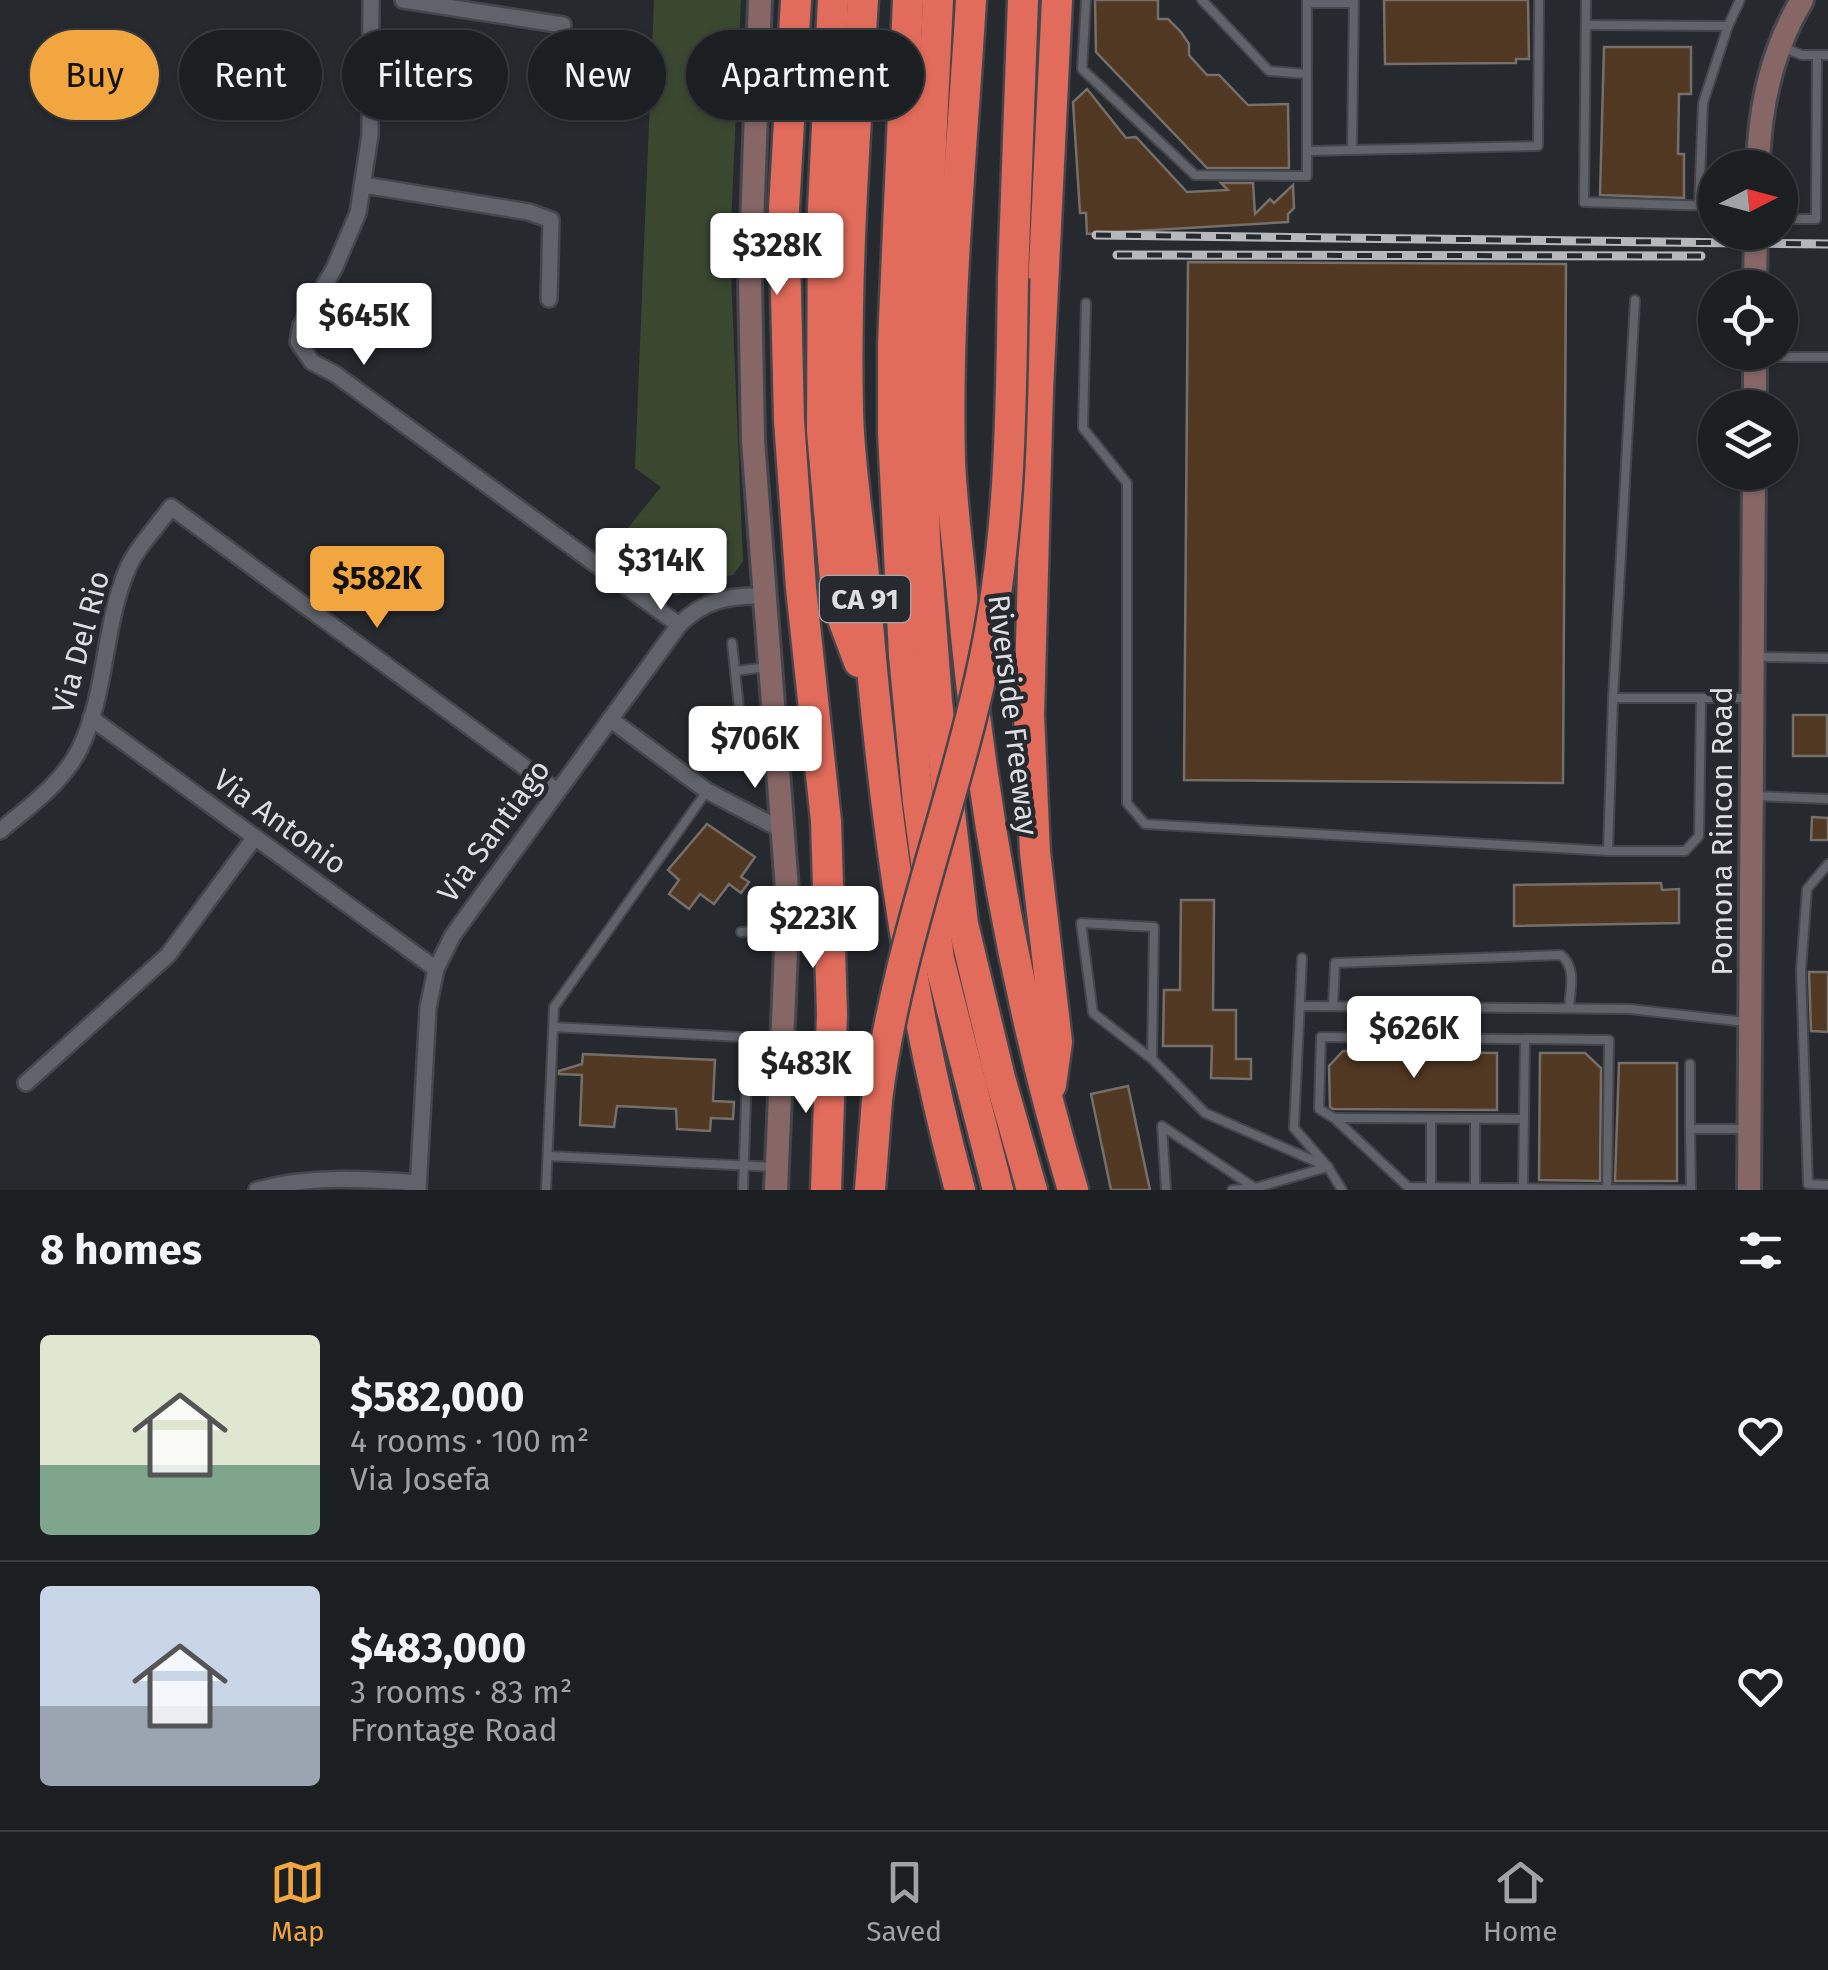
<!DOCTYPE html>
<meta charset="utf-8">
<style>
:root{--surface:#1c1f22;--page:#25272a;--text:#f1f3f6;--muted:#a0a2a5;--line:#3a3d40;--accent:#f1a63f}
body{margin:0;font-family:"Fira Sans",sans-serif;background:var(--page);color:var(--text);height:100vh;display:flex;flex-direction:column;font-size:38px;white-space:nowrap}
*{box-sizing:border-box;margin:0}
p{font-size:32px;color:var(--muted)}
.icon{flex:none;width:55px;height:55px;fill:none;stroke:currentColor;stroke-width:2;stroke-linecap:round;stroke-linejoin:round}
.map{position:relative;height:1190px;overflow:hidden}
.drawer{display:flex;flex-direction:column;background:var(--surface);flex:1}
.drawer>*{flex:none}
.guide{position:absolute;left:30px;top:30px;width:1000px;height:90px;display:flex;gap:20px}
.needle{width:65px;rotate:84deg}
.controls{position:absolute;left:1698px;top:150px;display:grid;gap:20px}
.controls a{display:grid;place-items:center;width:100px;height:100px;border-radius:50%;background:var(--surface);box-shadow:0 2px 8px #0004,0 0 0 2px var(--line);font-size:50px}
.price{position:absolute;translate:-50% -85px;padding:0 22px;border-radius:10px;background:#fff;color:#222;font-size:32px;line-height:65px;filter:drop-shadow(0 2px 5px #0008)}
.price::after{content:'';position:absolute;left:50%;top:60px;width:30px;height:22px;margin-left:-15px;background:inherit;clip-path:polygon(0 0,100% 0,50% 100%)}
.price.on{background:var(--accent);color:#111}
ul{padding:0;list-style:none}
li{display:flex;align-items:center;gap:30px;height:250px;padding:0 40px}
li+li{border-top:2px solid var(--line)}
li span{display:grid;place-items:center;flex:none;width:280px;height:200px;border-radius:10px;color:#555}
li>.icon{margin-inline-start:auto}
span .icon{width:120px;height:120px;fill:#fffc;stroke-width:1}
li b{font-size:42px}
h2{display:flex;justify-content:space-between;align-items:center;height:120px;padding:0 40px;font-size:42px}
.tag{padding:0 35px;border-radius:45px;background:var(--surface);box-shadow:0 2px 8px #0004,0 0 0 2px var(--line);font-size:35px;line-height:90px}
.tag.on{background:var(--accent);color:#111}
.tab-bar{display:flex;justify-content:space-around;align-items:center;height:140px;border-top:2px solid var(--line);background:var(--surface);font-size:28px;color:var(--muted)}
.tab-bar a{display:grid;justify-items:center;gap:5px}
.tab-bar .on{color:var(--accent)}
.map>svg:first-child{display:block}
.green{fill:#3b4830}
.building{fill:#513823;stroke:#756e69;stroke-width:2.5}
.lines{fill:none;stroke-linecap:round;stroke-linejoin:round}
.service-casing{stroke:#45464b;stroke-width:12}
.minor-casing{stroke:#45464b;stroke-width:20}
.secondary-casing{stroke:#45464b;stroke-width:28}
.motorway-casing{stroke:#45464b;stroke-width:35}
.service{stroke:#60636a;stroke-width:8}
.minor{stroke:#60636a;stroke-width:15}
.secondary{stroke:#876666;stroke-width:22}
.motorway{stroke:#e16c5c;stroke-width:30}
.rail-casing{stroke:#b7b8bc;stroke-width:9}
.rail{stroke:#26292e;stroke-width:5;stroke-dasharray:15;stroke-linecap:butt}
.motorway-bridge-casing{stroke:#45464b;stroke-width:35;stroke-linecap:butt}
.motorway-bridge{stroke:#e16c5c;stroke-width:30}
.labels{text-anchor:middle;stroke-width:9;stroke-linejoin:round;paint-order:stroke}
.shield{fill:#26292e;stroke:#a6a8ac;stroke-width:2.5}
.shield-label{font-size:28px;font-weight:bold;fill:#dddee2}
.street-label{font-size:30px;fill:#dddee2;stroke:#26292e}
</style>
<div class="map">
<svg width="1828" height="1190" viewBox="0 0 1828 1190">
<rect width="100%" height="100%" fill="#26292e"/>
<polygon class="green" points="654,0 741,0 730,248 743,561 733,575 713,579 676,596 616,550 614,545 661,487 635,468"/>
<g class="building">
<polygon points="1095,0 1158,0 1158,19 1168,19 1181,32 1189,44 1189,55 1207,75 1219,75 1248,105 1288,104 1289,168 1207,168 1096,52"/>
<polygon points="1384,0 1528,0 1529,59 1516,59 1516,63 1385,64"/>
<polygon points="1604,47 1691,47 1691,94 1679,94 1678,154 1684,154 1684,198 1600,195"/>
<polygon points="1087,89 1126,138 1136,137 1187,192 1228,190 1221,183 1253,183 1255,214 1270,199 1274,203 1293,185 1294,208 1288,214 1288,222 1087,234 1086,213 1080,213 1073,102"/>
<polygon points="1188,262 1566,264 1563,783 1184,780"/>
<rect x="1793" y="715" width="34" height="41"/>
<polygon points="1812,817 1828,818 1828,840 1811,840"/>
<polygon points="707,824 755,857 741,877 749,882 741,893 729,884 714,904 700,894 689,909 669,894 679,880 668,870"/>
<polygon points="1661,883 1662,890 1679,889 1679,923 1514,926 1514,885"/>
<polygon points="1181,900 1214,900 1213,1010 1236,1010 1236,1059 1251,1059 1251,1079 1211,1078 1212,1046 1163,1046 1164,990 1180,990"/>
<polygon points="1809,972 1828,972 1828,1032 1811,1031"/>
<polygon points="1343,1051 1497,1053 1497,1110 1333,1109 1330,1107 1329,1066"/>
<polygon points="1540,1053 1585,1053 1601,1068 1600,1181 1539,1180"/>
<polygon points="583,1054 715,1060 713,1101 734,1102 733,1119 711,1118 710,1131 677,1129 676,1109 617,1106 614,1127 580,1125 582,1075 559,1074 559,1071 582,1064"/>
<polygon points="1619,1063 1677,1063 1677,1181 1615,1181"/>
<polygon points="1128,1086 1150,1190 1111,1190 1091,1094"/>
</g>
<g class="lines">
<defs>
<g id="service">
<polyline points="1086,0 1082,69 1195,175 1307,176 1307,0"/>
<polyline points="1202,0 1269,71 1307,74"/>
<polyline points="1586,0 1584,202 1715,206"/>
<polyline points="1307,3 1353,3"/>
<polyline points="1586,25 1728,26"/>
<polyline points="1785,48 1802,55 1828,55"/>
<polyline points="1352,149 1354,0"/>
<polyline points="1307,151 1538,146 1539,0"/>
<polyline points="1699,205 1703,103 1728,26 1740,0"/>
<polyline points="1780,219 1816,219 1817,55"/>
<polyline points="1635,300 1613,698 1748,698"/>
<polyline points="1086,303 1083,428 1127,483 1127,803 1145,824 1608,851 1613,698"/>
<polyline points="1759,357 1828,357"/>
<polyline points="732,643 735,671"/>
<polyline points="1758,657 1828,658"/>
<polyline points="743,744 735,671 768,667"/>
<polyline points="1756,796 1828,799"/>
<polyline points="1608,851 1685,851 1699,836 1701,699"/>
<polyline points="1828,864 1807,889 1801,970 1808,1184 1828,1185"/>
<polyline points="741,932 781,929"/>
<polyline points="1302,958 1294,1128 1328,1167 1342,1190"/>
<polyline points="1300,1006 1630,1009 1745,1022"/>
<path d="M1333,1006L1335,963L1561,955C1577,968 1570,990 1569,1008"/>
<polyline points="553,1027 779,1039"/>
<polyline points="1152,1059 1154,927 1081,923 1093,1013 1152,1059 1205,1113 1328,1167"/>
<polyline points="1690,1064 1690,1129"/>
<polyline points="1334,1118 1524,1119"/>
<polyline points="1475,1119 1475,1188"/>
<polyline points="548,1156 773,1167"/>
<polyline points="1431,1187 1431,1119"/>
<polyline points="1523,1188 1525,1039"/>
<polyline points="546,1190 554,1007 707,791"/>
<polyline points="743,1190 748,1038"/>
<polyline points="1166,1190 1162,1126 1255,1188"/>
<polyline points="1232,1190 1255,1188 1328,1167"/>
<path d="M1607,1190V1189L1609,1040L1321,1037L1319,1109L1334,1118L1408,1187C1502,1188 1596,1189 1691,1190L1690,1129H1748"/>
</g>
<g id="minor">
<polyline points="371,0 370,135 358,213 334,269 301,325 298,342 312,362 335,374 679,625"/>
<polyline points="403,0 563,25"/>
<polyline points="364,185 529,212 551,220 549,299"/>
<polyline points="91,718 436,969"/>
<polyline points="610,719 707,791 782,830"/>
<path d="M0,831C28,807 63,783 80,748C107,693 103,627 127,570C136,548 157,527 171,507L557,791"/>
<polyline points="26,1083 168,955 255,837"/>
<path d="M257,1190C310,1175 364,1179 418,1183"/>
<path d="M418,1190L428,1008L436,969L453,935L679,625C704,600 729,595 763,596"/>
</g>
<g id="secondary">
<polyline points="760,0 750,281 753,440 788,902 776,1190"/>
<path d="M1758,168C1759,110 1772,50 1802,0"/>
<polyline points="1755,288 1756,232"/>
<polyline points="1755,408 1755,352"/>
<polyline points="1749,1190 1754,472"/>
</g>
<g id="motorway">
<polyline points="796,0 784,209 789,420 801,588 826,821 832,1014 826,1190"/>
<polyline points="833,0 823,210 822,431 837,603 859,662"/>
<path d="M863,0C855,137 845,273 848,410C849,465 859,521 864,576C880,781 906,991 960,1190"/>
<polyline points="908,0 893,344 893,432 904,655 918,802 939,959 998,1190"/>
<polyline points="938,0 920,375 925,541 937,702 963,924 1000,1078 1032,1190"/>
<path d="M971,0C962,153 946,307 950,461C952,508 959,556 963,604C981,802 1016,999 1073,1190"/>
<polyline points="1013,278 1023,0"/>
<polyline points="1051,1085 1057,1042 1035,852 1029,715 1038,390 1057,0"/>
<polyline points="870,1190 877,1100"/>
</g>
</defs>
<use href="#service" class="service-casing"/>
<use href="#minor" class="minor-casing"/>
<use href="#secondary" class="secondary-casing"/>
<use href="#motorway" class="motorway-casing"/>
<use href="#service" class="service"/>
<use href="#minor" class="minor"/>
<use href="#secondary" class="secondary"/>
<use href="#motorway" class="motorway"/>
<defs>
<g id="rail">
<polyline points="1096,235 1828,244"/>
<polyline points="1117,255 1701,256"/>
</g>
</defs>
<use href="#rail" class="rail-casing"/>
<use href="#rail" class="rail"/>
<defs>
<path id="motorway-bridge" d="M877,1100C896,948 954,806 985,657C1011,532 1011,405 1013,278"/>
</defs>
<use href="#motorway-bridge" class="motorway-bridge-casing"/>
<use href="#motorway-bridge" class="motorway-bridge"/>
</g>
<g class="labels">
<rect class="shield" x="820" y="576" width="90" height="46" rx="8"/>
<g class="shield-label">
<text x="865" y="609">CA 91</text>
</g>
<g class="street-label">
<text transform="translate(81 642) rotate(-75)" y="10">Via Del Rio</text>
<text transform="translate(1013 715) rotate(83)" y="10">Riverside Freeway</text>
<text transform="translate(280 822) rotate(36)" y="10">Via Antonio</text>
<text transform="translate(494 831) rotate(-54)" y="10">Via Santiago</text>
<text transform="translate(1722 831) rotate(-90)" y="10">Pomona Rincon Road</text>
</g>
</g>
</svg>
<div class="controls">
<a><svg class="needle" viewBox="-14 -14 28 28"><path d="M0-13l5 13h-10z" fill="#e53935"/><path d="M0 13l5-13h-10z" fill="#a0a2a5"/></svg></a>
<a><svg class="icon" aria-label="locate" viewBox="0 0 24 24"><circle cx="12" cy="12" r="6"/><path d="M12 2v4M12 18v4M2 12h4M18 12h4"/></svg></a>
<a><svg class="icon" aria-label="layers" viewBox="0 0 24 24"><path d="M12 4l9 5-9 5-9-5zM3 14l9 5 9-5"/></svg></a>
</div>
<b class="price" style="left:777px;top:298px">$328K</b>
<b class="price" style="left:364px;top:368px">$645K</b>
<b class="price" style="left:661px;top:613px">$314K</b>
<b class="price on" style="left:377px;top:631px">$582K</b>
<b class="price" style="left:755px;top:791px">$706K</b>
<b class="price" style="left:813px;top:971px">$223K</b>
<b class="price" style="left:1414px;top:1081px">$626K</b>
<b class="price" style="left:806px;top:1116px">$483K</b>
<div class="guide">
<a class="tag on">Buy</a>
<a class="tag">Rent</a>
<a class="tag">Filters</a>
<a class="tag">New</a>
<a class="tag">Apartment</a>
</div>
</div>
<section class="drawer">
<h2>8 homes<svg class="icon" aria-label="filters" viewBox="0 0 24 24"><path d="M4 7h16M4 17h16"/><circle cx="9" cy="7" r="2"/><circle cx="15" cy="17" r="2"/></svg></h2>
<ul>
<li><span style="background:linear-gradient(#dfe7d0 65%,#7fa58c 0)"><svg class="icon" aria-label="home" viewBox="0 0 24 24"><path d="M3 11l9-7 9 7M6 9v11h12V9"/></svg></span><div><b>$582,000</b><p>4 rooms · 100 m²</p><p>Via Josefa</p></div><svg class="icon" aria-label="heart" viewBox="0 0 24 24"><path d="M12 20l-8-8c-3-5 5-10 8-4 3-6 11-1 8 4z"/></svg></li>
<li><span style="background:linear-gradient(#c9d6e8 60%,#9aa5b1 0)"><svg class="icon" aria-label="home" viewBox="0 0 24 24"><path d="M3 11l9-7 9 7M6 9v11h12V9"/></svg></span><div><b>$483,000</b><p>3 rooms · 83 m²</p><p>Frontage Road</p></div><svg class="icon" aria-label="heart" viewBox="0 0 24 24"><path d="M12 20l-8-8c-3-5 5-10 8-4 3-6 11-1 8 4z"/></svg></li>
</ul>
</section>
<nav class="tab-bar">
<a class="on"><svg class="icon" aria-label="map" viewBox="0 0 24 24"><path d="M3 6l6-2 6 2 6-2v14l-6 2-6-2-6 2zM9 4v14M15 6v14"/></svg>Map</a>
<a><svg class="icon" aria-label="saved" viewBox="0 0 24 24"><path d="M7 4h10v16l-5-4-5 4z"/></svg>Saved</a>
<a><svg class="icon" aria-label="home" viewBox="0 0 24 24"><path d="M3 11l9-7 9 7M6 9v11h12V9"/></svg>Home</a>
</nav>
